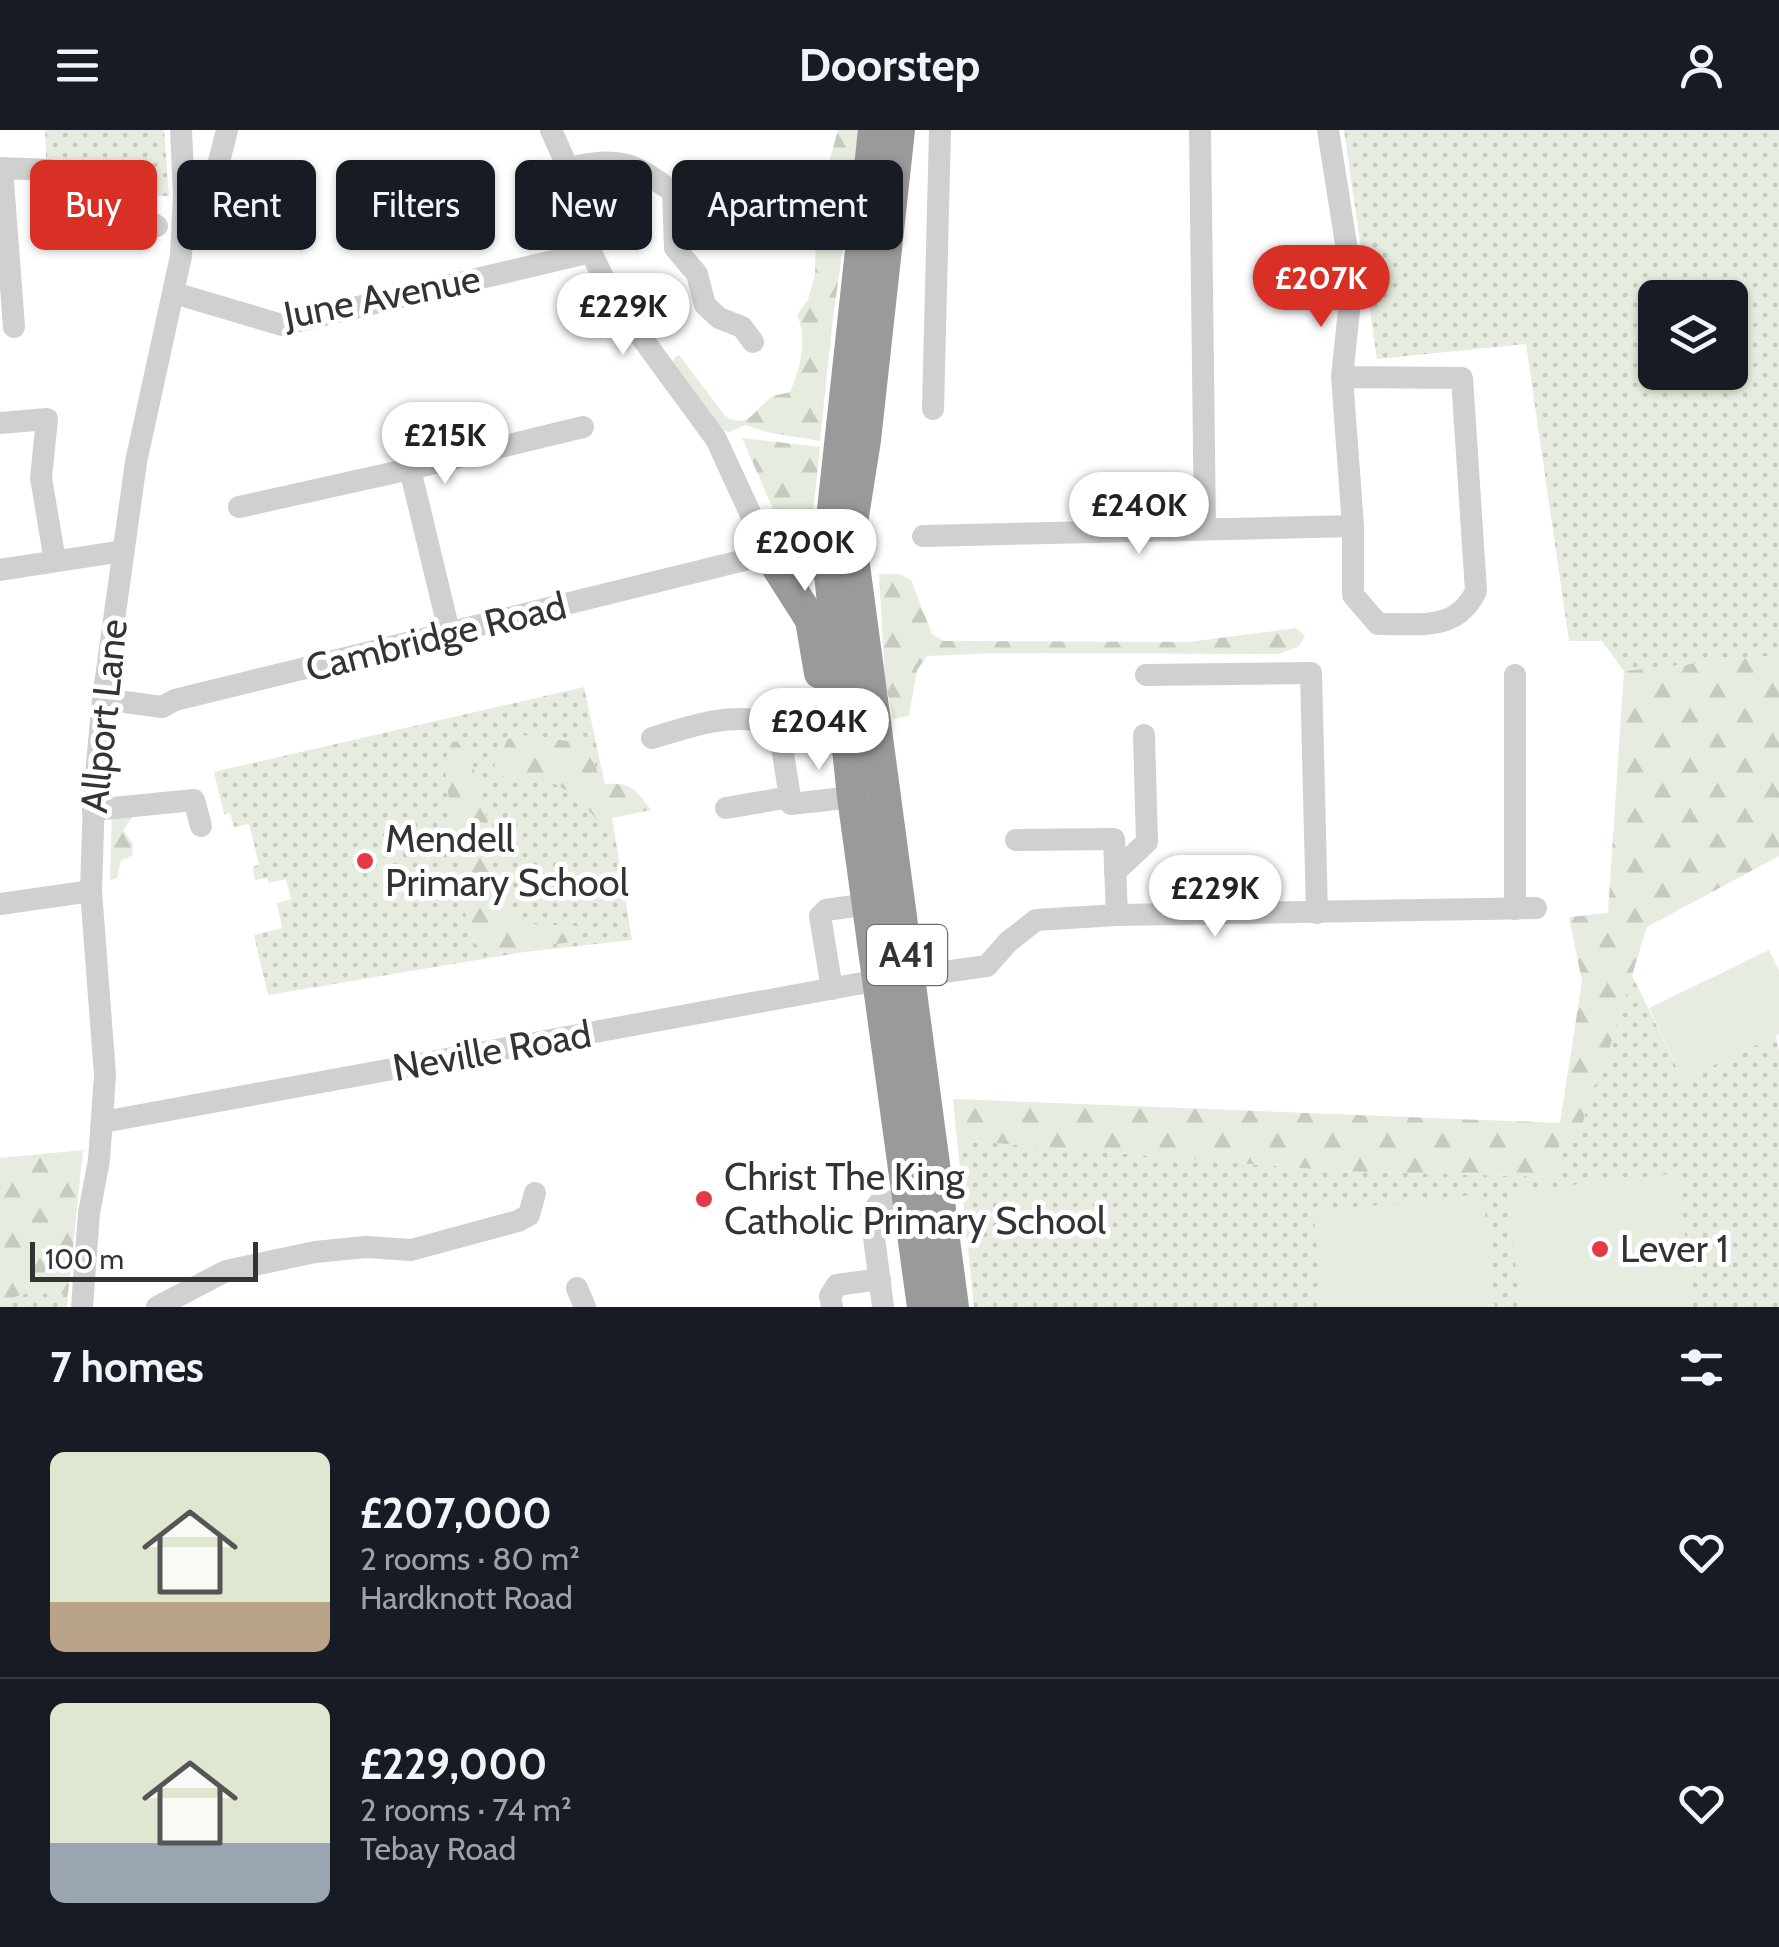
<!DOCTYPE html>
<meta charset="utf-8">
<style>
:root{--surface:#171b24;--page:#242831;--text:#f1f3f6;--muted:#9ea1a6;--line:#363941;--accent:#d93025}
body{margin:0;font-family:Cabin,sans-serif;background:var(--page);color:var(--text);height:100vh;display:flex;flex-direction:column;font-size:38px;white-space:nowrap}
*{box-sizing:border-box;margin:0}
p{font-size:32px;color:var(--muted)}
.icon{flex:none;width:55px;height:55px;fill:none;stroke:currentColor;stroke-width:2;stroke-linecap:round;stroke-linejoin:round}
.map{position:relative;height:1177px;overflow:hidden}
.sheet{display:flex;flex-direction:column;background:var(--surface);flex:1}
.sheet>*{flex:none}
.banner{position:absolute;left:30px;top:30px;width:1000px;height:90px;display:flex;gap:20px}
.tools{position:absolute;left:1638px;top:150px;display:grid;gap:20px}
.tools a{display:grid;place-items:center;width:110px;height:110px;border-radius:15px;background:var(--surface);box-shadow:0 2px 8px #0004;font-size:50px}
.scale{position:absolute;left:30px;bottom:25px;width:228px;box-sizing:border-box;padding-left:10px;border:5px solid #333;border-top:0;font-size:28px;line-height:35px;white-space:nowrap;color:#333;-webkit-text-stroke:8px #fff;paint-order:stroke}
.price{position:absolute;translate:-50% -85px;padding:0 22px;border-radius:35px;background:#fff;color:#222;font-size:32px;line-height:65px;filter:drop-shadow(0 2px 5px #0008)}
.price::after{content:'';position:absolute;left:50%;top:60px;width:30px;height:22px;margin-left:-15px;background:inherit;clip-path:polygon(0 0,100% 0,50% 100%)}
.price.current{background:var(--accent);color:#fff}
ul{padding:0;list-style:none}
li{display:flex;align-items:center;gap:30px;height:250px;padding:0 50px}
li+li{border-top:2px solid var(--line)}
li span{display:grid;place-items:center;flex:none;width:280px;height:200px;border-radius:15px;color:#555}
li>.icon{margin-inline-start:auto}
span .icon{width:120px;height:120px;fill:#fffc;stroke-width:1}
li b{font-size:42px}
h2{display:flex;justify-content:space-between;align-items:center;height:120px;padding:0 50px;font-size:42px}
.tag{padding:0 35px;border-radius:15px;background:var(--surface);box-shadow:0 2px 8px #0004;font-size:35px;line-height:90px}
.tag.current{background:var(--accent);color:#fff}
header{display:flex;justify-content:space-between;align-items:center;height:130px;padding:0 50px;background:var(--surface);font-size:45px;font-weight:700}
.map>svg:first-child{display:block}
.green{fill:url(#green-dots);fill-rule:evenodd}
.forest{fill:url(#forest-firs)}
.pitch{fill:#e6ecdf}
.lines{fill:none;stroke-linecap:round;stroke-linejoin:round}
.minor{stroke:#d0d0d0;stroke-width:22}
.highway{stroke:#9a9a9a;stroke-width:32}
.poi-dot{fill:#e63946;stroke:#fff;stroke-width:4}
.labels{text-anchor:middle;stroke-width:10;stroke-linejoin:round;paint-order:stroke}
.shield{fill:#fff;stroke:#707070;stroke-width:2.5}
.shield-label{font-size:35px;font-weight:bold;fill:#333}
.street-label{font-size:38px;fill:#333;stroke:#fff}
.poi-label{font-size:38px;fill:#333;stroke:#fff;text-anchor:start}
</style>
<header><svg class="icon" aria-label="menu" viewBox="0 0 24 24"><path d="M4 6h16M4 12h16M4 18h16"/></svg>Doorstep<svg class="icon" aria-label="person" viewBox="0 0 24 24"><circle cx="12" cy="8" r="4"/><path d="M4 21q1-7 8-7t8 7"/></svg></header>
<div class="map">
<svg width="1779" height="1177" viewBox="0 0 1779 1177">
<defs>
<pattern id="green-dots" width="8" height="8" patternUnits="userSpaceOnUse" patternTransform="scale(2.5)"><rect width="8" height="8" fill="#e6ecdf"/><path d="M2 2h.1M6 6h.1" fill="none" stroke="#c6cbc0" stroke-width="1.8" stroke-linecap="round"/></pattern>
<pattern id="forest-firs" width="22" height="20" patternUnits="userSpaceOnUse" patternTransform="scale(2.5)"><rect width="22" height="20" fill="#e6ecdf"/><path d="M5 1l3.5 6h-7zM16 11l3.5 6h-7z" fill="#c6cbc0"/></pattern>
</defs>
<rect width="100%" height="100%" fill="#fff"/>
<g class="green">
<polygon points="45,0 164,0 169,66 154,66 143,62 134,72 78,36 46,30"/>
<path d="M1344,0H1779V525L1624,541L1602,511H1569L1526,214L1377,229ZM1655,168H1730V242H1655Z"/>
<polygon points="584,557 612,688 632,810 525,822 268,865 254,805 282,798 277,773 291,769 286,749 269,753 267,748 255,750 253,737 259,734 249,694 234,697 230,683 224,684 214,642"/>
<polygon points="1632,845 1683,950 1776,905 1779,921 1779,1177 974,1177 957,1010 1338,1041 1556,1047 1559,1012 1578,1013 1592,957 1599,951"/>
<polygon points="27,1163 68,1164 67,1177 0,1177 0,1172"/>
</g>
<g class="forest">
<path d="M838,0H860L833,187L820,311L766,302L746,295L729,302L720,299L673,232L674,228L679,225L726,287C751,300 755,276 774,266C779,264 785,264 790,262C800,240 808,208 797,185L808,170L815,145L816,101L822,57Z"/>
<polygon points="742,308 820,317 812,394 803,404 784,404"/>
<polygon points="879,444 899,444 911,450 932,504 944,511 1189,512 1296,498 1305,506 1299,516 1279,524 998,523 927,526 917,540 909,586 893,589 885,550"/>
<polygon points="1779,525 1779,726 1647,797 1599,952 1592,957 1578,1013 1559,1013 1557,1047 1338,1041 957,1010 953,969 1560,993 1582,851 1569,787 1608,783 1624,541"/>
<path d="M523,605L567,611L584,605L602,654C631,653 633,656 651,680L612,688L602,695C573,663 556,642 510,654L494,636L508,609Z"/>
<polygon points="466,610 488,692 489,725 509,789 531,794 577,796 582,802 579,811 487,823 469,809 444,633 452,612"/>
<polygon points="129,680 132,688 123,700 133,714 132,726 121,730 117,748 110,750 112,681"/>
<polygon points="83,1020 68,1164 27,1163 0,1172 0,1028"/>
</g>
<g class="pitch">
<polygon points="1769,820 1779,841 1779,904 1683,950 1649,878"/>
<polygon points="1678,1043 1693,1177 1520,1177 1508,1062"/>
<polygon points="1483,1064 1495,1177 1323,1177 1313,1082"/>
</g>
<g class="lines">
<g class="minor">
<polyline points="551,0 568,38 591,122 614,170 716,309 769,424 830,444 838,452"/>
<polyline points="1200,0 1205,399"/>
<path d="M1328,0L1352,152L1342,247L1353,396V465L1378,494C1418,493 1456,503 1476,461L1462,248L1342,247"/>
<polyline points="0,38 50,40 70,45 157,96"/>
<polyline points="2,38 14,197"/>
<path d="M568,38C619,27 631,31 673,62L675,118L697,144L705,175L719,188L742,197L753,212"/>
<path d="M673,62L724,44C737,48 748,60 762,61C781,62 775,50 801,57"/>
<polyline points="210,67 227,0"/>
<polyline points="174,163 282,195 591,122"/>
<polyline points="933,279 940,0"/>
<polyline points="0,293 47,289 41,348 55,431"/>
<polyline points="239,377 410,339"/>
<polyline points="923,406 1353,396"/>
<polyline points="0,440 123,421"/>
<polyline points="450,505 410,339 583,297"/>
<polyline points="1146,545 1311,543 1317,783"/>
<polyline points="1515,545 1515,779"/>
<polyline points="103,569 162,577 175,570 769,424"/>
<path d="M652,608C692,596 726,583 768,592L782,617L791,674L853,667"/>
<polyline points="726,678 790,667"/>
<polyline points="93,680 194,670 201,696"/>
<polyline points="1016,710 1114,709 1117,785"/>
<polyline points="1115,742 1147,712 1144,605"/>
<polyline points="0,774 91,761"/>
<polyline points="832,859 820,786 826,780 868,774"/>
<polyline points="103,992 857,854 987,836 1008,812 1036,790 1117,785 1536,778"/>
<polyline points="577,1158 585,1177"/>
<polyline points="82,1177 89,1083 99,1030 105,945 91,761 94,667 103,569 136,332 181,126 184,65 181,0"/>
<polyline points="157,1177 226,1141 315,1122 366,1117 411,1120 518,1091 529,1085 535,1063"/>
<polyline points="832,1177 830,1166 837,1155 880,1149"/>
<polyline points="883,1177 871,1084 879,1073 909,1069"/>
</g>
<g class="highway">
<polyline points="874,0 832,389 830,444 853,667 923,1177"/>
<polyline points="899,0 865,310 850,405 953,1177"/>
<polyline points="769,424 811,490 820,543"/>
</g>
</g>
<g class="poi-dot">
<circle cx="365" cy="731" r="10"/>
<circle cx="704" cy="1069" r="10"/>
<circle cx="1600" cy="1119" r="10"/>
</g>
<g class="labels">
<rect class="shield" x="867" y="795" width="80" height="60" rx="8"/>
<g class="shield-label">
<text x="907" y="837">A41</text>
</g>
<g class="street-label">
<text transform="translate(382 167) rotate(-11)" y="13">June Avenue</text>
<text transform="translate(436 507) rotate(-14)" y="13">Cambridge Road</text>
<text transform="translate(104 586) rotate(-84)" y="13">Allport Lane</text>
<text transform="translate(492 921) rotate(-10)" y="13">Neville Road</text>
</g>
<g class="poi-label">
<text x="385" y="722">Mendell<tspan x="385" dy="44">Primary School</tspan></text>
<text x="724" y="1060">Christ The King<tspan x="724" dy="44">Catholic Primary School</tspan></text>
<text x="1620" y="1132">Lever 1</text>
</g>
</g>
</svg>
<div class="tools">
<a><svg class="icon" aria-label="layers" viewBox="0 0 24 24"><path d="M12 4l9 5-9 5-9-5zM3 14l9 5 9-5"/></svg></a>
</div>
<div class="scale">100 m</div>
<b class="price current" style="left:1321px;top:200px">£207K</b>
<b class="price" style="left:623px;top:228px">£229K</b>
<b class="price" style="left:445px;top:357px">£215K</b>
<b class="price" style="left:1139px;top:427px">£240K</b>
<b class="price" style="left:805px;top:464px">£200K</b>
<b class="price" style="left:819px;top:643px">£204K</b>
<b class="price" style="left:1215px;top:810px">£229K</b>
<div class="banner">
<a class="tag current">Buy</a>
<a class="tag">Rent</a>
<a class="tag">Filters</a>
<a class="tag">New</a>
<a class="tag">Apartment</a>
</div>
</div>
<section class="sheet">
<h2>7 homes<svg class="icon" aria-label="filters" viewBox="0 0 24 24"><path d="M4 7h16M4 17h16"/><circle cx="9" cy="7" r="2"/><circle cx="15" cy="17" r="2"/></svg></h2>
<ul>
<li><span style="background:linear-gradient(#dfe7d0 75%,#b9a48a 0)"><svg class="icon" aria-label="home" viewBox="0 0 24 24"><path d="M3 11l9-7 9 7M6 9v11h12V9"/></svg></span><div><b>£207,000</b><p>2 rooms · 80 m²</p><p>Hardknott Road</p></div><svg class="icon" aria-label="heart" viewBox="0 0 24 24"><path d="M12 20l-8-8c-3-5 5-10 8-4 3-6 11-1 8 4z"/></svg></li>
<li><span style="background:linear-gradient(#dfe7d0 70%,#9aa5b1 0)"><svg class="icon" aria-label="home" viewBox="0 0 24 24"><path d="M3 11l9-7 9 7M6 9v11h12V9"/></svg></span><div><b>£229,000</b><p>2 rooms · 74 m²</p><p>Tebay Road</p></div><svg class="icon" aria-label="heart" viewBox="0 0 24 24"><path d="M12 20l-8-8c-3-5 5-10 8-4 3-6 11-1 8 4z"/></svg></li>
</ul>
</section>
